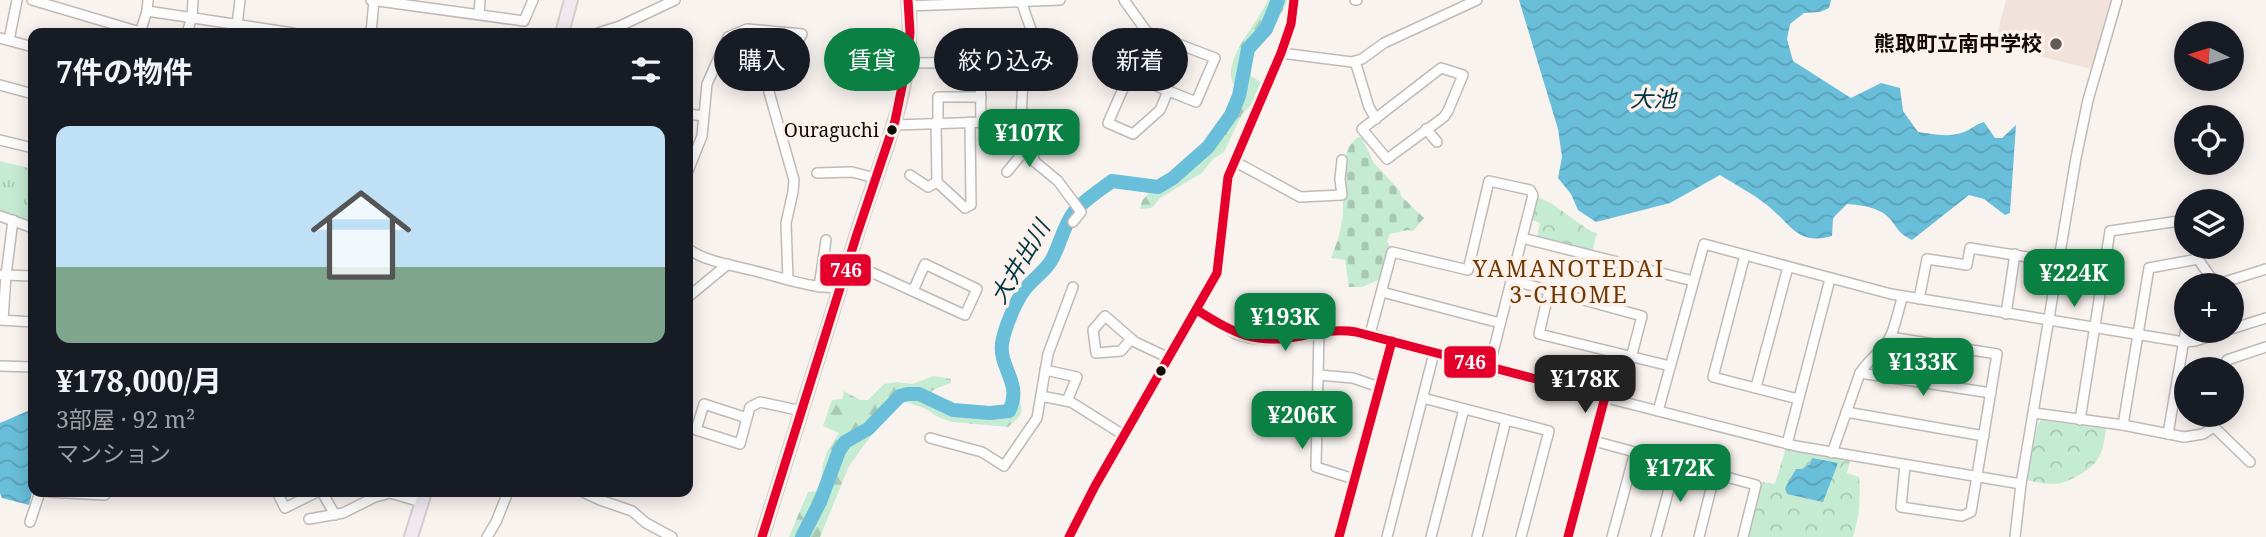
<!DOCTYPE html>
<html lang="ja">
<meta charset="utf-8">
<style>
:root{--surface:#171b24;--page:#242831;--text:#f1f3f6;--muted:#9ea1a6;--line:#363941;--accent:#0b8043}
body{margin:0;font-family:"Noto Serif","Noto Sans JP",serif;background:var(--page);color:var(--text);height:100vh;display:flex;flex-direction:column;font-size:26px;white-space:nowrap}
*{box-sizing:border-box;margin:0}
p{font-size:23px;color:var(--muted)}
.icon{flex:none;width:38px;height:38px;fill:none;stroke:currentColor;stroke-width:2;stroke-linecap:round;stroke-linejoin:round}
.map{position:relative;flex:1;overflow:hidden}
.panel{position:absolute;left:28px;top:28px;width:665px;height:469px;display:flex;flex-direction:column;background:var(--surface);border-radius:14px;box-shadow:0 4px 18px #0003}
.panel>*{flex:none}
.top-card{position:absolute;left:714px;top:28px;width:665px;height:63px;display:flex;gap:14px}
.needle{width:46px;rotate:274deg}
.tools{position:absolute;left:2174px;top:21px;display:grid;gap:14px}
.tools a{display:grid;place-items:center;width:70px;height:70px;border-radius:50%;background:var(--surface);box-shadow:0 4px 18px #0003;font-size:35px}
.price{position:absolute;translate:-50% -60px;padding:0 16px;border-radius:14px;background:var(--accent);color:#fff;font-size:23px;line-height:46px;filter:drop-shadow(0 2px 4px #0008)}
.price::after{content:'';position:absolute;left:50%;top:42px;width:21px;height:16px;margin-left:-10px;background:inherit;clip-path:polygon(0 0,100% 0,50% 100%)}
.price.current{background:#222;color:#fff}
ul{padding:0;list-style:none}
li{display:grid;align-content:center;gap:14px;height:371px;padding:0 28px}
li+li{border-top:2px solid var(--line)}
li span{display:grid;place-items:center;height:217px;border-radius:14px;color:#555}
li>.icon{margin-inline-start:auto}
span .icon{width:126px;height:126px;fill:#fffc;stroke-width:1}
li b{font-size:30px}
h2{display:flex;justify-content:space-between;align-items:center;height:84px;padding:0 28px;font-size:30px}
.tag{padding:0 24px;border-radius:32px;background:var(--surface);box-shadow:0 4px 18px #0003;font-size:24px;line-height:63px}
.tag.current{background:var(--accent);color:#fff}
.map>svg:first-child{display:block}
.education{fill:#f2e2dc}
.grass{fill:url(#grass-tufts)}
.forest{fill:url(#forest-firs)}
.cemetery{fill:url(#cemetery-stones)}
.park{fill:url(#park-crowns)}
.water{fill:url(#water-waves)}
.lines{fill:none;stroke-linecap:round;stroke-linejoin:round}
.river{stroke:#69bed9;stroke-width:14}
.minor-casing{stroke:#c0bab6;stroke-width:12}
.highway-casing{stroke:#d2cfcd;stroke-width:16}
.minor{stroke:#fefdfd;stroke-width:9}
.highway{stroke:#f0e9f0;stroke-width:12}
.bus-1-casing{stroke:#fdf2eb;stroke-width:14}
.bus-1{stroke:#e4002b;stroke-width:9}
.poi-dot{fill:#625c59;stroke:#fdf2eb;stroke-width:2.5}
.bus-dot{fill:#110b08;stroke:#fdf2eb;stroke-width:2.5}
.labels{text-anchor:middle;stroke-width:7;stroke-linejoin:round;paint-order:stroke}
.bus-label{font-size:19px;fill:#110b08;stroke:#fdf2eb;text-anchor:end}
.poi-label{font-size:21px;font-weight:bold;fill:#110b08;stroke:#fdf2eb;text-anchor:end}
.water-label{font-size:23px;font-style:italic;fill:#003546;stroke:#fdf2eb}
.neighbourhood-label{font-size:23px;letter-spacing:2px;fill:#723803;stroke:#fdf2eb}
.line-badge{stroke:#fdf2eb;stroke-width:2.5}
.badge-label{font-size:19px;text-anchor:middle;font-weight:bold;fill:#fff}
</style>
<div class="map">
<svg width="2266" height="537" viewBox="0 0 2266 537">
<defs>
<pattern id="grass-tufts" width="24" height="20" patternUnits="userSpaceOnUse" patternTransform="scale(1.75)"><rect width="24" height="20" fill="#c6ebd3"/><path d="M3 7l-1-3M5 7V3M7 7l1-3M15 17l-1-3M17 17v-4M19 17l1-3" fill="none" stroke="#a9c8b4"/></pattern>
<pattern id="forest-firs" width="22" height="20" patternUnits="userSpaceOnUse" patternTransform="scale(1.75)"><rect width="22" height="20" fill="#c6ebd3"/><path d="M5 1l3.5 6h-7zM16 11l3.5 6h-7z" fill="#a9c8b4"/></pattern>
<pattern id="cemetery-stones" width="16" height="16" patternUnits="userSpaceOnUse" patternTransform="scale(1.75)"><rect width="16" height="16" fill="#c6ebd3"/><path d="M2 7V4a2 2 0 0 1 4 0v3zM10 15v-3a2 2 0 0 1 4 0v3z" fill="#a9c8b4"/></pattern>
<pattern id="park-crowns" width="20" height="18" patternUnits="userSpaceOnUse" patternTransform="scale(1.75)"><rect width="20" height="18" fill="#c6ebd3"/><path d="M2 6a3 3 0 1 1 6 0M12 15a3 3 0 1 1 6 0" fill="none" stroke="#a9c8b4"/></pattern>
<pattern id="water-waves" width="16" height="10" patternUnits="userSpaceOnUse" patternTransform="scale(1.75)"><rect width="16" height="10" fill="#69bed9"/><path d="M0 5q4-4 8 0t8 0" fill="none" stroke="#5aa2b9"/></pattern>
</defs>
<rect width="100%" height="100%" fill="#f9f3ef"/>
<polygon class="education" points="2006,0 2111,0 2091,69 2030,54 1997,34"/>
<polygon class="grass" points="0,161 33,169 33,222 0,211"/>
<g class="forest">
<path d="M1268,0H1288L1276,24L1250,53L1252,58L1251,76L1261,82L1251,105L1242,114L1224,152L1213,159L1202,173L1160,198L1152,208L1140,209L1142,201L1152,189C1187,183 1228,130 1241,98C1238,92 1232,83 1231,77C1229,51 1258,23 1268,0Z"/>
<path d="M934,376L951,379V383C941,387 929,389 926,399C953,415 974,415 1004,415L1011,412L1017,395C1025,413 1023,414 1008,427L952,422L938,417L926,409L906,402L897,404L886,415L849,466L820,537H789L808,492L820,491L823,464L827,452L839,433L823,426L832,400L842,399L844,391L860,400H868L884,384L897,382L912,384Z"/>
</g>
<path class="cemetery" d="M1359,137L1362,138L1374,163L1400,191L1401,196L1424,218L1413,231L1408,230L1390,234L1387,241L1390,247L1383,278L1362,287H1349L1345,260L1331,258C1336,246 1340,234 1342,221C1346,198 1335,150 1359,137Z"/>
<g class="park">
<polygon points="1154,38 1165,42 1156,66 1141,59 1149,39"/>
<polygon points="1533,195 1551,203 1590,231 1597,233 1591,256 1536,242 1540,223 1527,218"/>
<path d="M2041,420L2106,429C2103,455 2098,466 2075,477C2068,481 2062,484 2054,484C2045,484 2035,482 2026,480L2038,424Z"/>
<path d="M1787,444L1851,456L1847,473L1859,477C1861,498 1859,516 1853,537H1743L1756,485L1763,482L1775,484Z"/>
</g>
<g class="water">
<path d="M1519,0H1831L1829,8L1820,12L1804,13L1790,24L1787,39L1793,61L1851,98L1881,83L1900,88L1903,111L1918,132C1933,134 1949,138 1964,132C1972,129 1976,124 1984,122L1995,138H2002L2016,125L2010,213L2005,215L1984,199L1969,195L1912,240C1899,233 1899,231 1891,220C1882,208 1862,205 1847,204L1833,218L1832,236C1797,246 1791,224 1767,205C1753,194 1736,185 1720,175L1670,203L1596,222L1578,210L1571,194L1558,178L1562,157L1558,129Z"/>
<polygon points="30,410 33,412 33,488 29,505 2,498 0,493 0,423"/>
<polygon points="1812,458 1838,463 1823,502 1787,494 1785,488 1796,469 1802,469 1810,464"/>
</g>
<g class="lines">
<path class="river" d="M802,537L820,502L839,451L845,442L868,429L900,396L908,394H919L953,410L990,413L1009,411C1023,384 999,368 1002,344C1004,329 1016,300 1025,289C1033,279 1044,272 1051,261C1060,246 1063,226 1074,212C1084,200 1100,190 1112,181L1158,187L1173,178L1208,147L1231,115L1239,96L1248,49L1266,29L1278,0"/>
<defs>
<g id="minor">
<polyline points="32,0 140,32"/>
<polyline points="371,0 524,21 533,0"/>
<polyline points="1124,0 1147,32 1215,58 1196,102 1129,75 1147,32"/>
<polyline points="1355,0 1357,0"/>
<polyline points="1021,1 1034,38 1023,77 1021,121 1035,162 1058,181 1081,212 1073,222"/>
<polyline points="908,6 1060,0"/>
<polyline points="147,11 293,33"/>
<polyline points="479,14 480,0"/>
<polyline points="140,33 147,11 148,0"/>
<polyline points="187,33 192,17 193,0"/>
<polyline points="236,33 240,0"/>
<polyline points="371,33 374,0"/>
<polyline points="598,33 620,26 675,0"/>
<polyline points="0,38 33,47"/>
<polyline points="1034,38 1073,57"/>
<polyline points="9,40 17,0"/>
<polyline points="1281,53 1352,62 1362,59 1384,43 1477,0"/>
<polyline points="1355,61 1369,107 1376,119"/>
<polyline points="980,62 981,122"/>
<polyline points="909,63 1027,62"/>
<polygon points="1441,68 1463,75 1448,111 1444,117 1387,159 1362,129"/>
<polyline points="1129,75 1108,123 1133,134 1160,110 1168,91"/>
<polyline points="0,85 33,94"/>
<polyline points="688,114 703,116"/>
<polyline points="936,123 937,182 965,208 971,205 970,122"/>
<polyline points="938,123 938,97 981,97"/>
<polyline points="895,125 1021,121"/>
<polyline points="1426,129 1437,142"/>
<polyline points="0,140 33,148"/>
<polyline points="1234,161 1300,197 1342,195 1340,179 1342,160"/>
<polyline points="688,171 702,136 707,84 728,37 747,29 802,34 771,84 769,92 794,180 793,192 786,223 788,280"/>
<polyline points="1007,172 1029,145"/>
<polyline points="817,173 852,172 875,178"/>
<polyline points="910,175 928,187 937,182"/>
<polyline points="0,216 33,228"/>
<polyline points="1522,238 1693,281"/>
<polyline points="2195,247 2198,259 2216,285"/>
<path d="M688,249C707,262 732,265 755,271C783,278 810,288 840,288"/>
<polyline points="1745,255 1713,377 1798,399"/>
<polyline points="849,262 965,315 977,289 925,264 913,291"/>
<polyline points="2,275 33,276"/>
<polyline points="1511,280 1642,316 1631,358"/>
<polyline points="2215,285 2266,269"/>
<polyline points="819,287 826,240"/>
<polyline points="1549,291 1539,334 1670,366"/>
<polyline points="1382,292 1500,323"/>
<polyline points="688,297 728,264"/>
<polyline points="1919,299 1927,259 1967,265 1970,248 2059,262"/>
<polyline points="1197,310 1236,334 1250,338 1271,340 1333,330 1370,334 1489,368 1796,446 2021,484"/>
<polyline points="2006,314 2015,254"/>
<polyline points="0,320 33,322"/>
<polyline points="3,320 6,275 13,220"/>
<polyline points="2231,329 2266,318"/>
<polyline points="1319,333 1316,467 1354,479"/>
<polyline points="1370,334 1392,252 1468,270 1489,181 1530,190 1533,195 1489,368"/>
<polyline points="1890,337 1997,354 1971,512 1962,516 1901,507 1905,465"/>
<polyline points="1131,339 1121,351 1096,353 1093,330 1105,316 1135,342 1169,358"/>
<polyline points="0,366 33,367"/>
<polyline points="2225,369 2227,360 2266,347"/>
<polyline points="1045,370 1077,377 1067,401"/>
<polyline points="1860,373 1991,393"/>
<polyline points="1319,375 1353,378 1379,387"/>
<polyline points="1756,387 1788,267"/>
<polyline points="1041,396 1071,402 1125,436"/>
<polyline points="1423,398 1549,431 1521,537"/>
<polyline points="1658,411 1704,244 1891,294 2184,342 2195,341 2227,331"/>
<polyline points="1846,412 1984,436"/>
<polyline points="2034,413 2123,425 2184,437 2203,434 2214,427 2216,415"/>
<polyline points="747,418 704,404 696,430 740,444 750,407 760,402 802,411"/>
<polyline points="2080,420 2110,231 2186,220"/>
<polyline points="2123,425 2149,268 2198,259"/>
<polyline points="2214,427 2250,462"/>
<polyline points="2168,434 2186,328"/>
<polyline points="930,438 982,452 1004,466 1037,418 1048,354 1073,287"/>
<polyline points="1594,441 1756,485 1743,537"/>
<polyline points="1787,444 1830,279"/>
<path d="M1832,453L1860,373C1868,360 1881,352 1889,339C1896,327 1898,309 1903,296"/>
<polyline points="49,492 105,495 107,492"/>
<polyline points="277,492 285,508 317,492"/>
<polyline points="322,492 335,515"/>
<polyline points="372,492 375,497 390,493 421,502"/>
<polyline points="583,492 600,500 632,511 646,523 672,537"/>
<polyline points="309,519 343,513 375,497"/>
<polyline points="30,522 40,492"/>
<polyline points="487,537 496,522 508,492"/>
<polyline points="1069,537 1095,486 1217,273 1228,177 1281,53 1291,24 1294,0"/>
<polyline points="1339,537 1392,341"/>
<polyline points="1387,537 1434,353"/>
<polyline points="1431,537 1464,409"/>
<polyline points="1477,537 1506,420"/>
<polyline points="1568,537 1605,397"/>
<polyline points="1612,537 1635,452"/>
<polyline points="1656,537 1676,463"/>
<polyline points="1699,537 1715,473"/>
<polyline points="2015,537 2021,484 2076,158 2088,100 2117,0"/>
</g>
<g id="highway">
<polyline points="562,33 571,0"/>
<polyline points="411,537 425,492"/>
<path d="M762,537C794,437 825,337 856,237C880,157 918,87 908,0"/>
</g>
</defs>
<use href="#minor" class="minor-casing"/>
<use href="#highway" class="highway-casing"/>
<use href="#minor" class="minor"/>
<use href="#highway" class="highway"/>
<defs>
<g id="bus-1">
<path d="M1197,310C1234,334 1256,345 1301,336C1320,332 1337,329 1356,332L1605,397L1568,537"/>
<polyline points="762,537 856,237 895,121 907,62 910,32 908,0"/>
<polyline points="1069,537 1095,486 1217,273 1228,177 1281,53 1291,24 1294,0"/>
<polyline points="1339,537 1392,341"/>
</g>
</defs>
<use href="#bus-1" class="bus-1-casing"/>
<use href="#bus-1" class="bus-1"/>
</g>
<circle class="poi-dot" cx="2056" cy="44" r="7"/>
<g class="bus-dot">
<circle cx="892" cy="130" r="6"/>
<circle cx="1161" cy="371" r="6"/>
</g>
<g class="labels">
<g class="bus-label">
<text x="879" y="137">Ouraguchi</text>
</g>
<g class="poi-label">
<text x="2042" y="51">熊取町立南中学校</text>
</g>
<g class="water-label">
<text x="1653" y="107">大池</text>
<text transform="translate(1020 262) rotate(-59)" y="8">大井出川</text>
</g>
<g class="neighbourhood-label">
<text x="1569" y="277">YAMANOTEDAI<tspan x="1569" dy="26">3-CHOME</tspan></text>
</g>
</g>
<g class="line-badge">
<rect x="819" y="253" width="53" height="34" rx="7" fill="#e4002b"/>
<rect x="1443" y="345" width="54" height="34" rx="7" fill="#e4002b"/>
</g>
<g class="badge-label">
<text x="846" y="277">746</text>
<text x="1470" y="369">746</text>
</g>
</svg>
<div class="tools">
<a><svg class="needle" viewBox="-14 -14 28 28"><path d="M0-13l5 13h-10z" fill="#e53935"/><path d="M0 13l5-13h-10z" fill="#9ea1a6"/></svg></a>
<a><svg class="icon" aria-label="locate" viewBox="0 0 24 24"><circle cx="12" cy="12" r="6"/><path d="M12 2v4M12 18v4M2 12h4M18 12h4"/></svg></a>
<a><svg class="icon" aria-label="layers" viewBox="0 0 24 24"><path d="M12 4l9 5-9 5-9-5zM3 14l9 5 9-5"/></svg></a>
<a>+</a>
<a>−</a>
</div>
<b class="price" style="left:1029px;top:169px">¥107K</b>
<b class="price" style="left:2074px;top:309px">¥224K</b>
<b class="price" style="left:1285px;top:353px">¥193K</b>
<b class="price" style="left:1923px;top:398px">¥133K</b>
<b class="price current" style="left:1585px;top:415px">¥178K</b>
<b class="price" style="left:1302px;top:451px">¥206K</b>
<b class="price" style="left:1680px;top:504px">¥172K</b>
<div class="top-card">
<a class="tag">購入</a>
<a class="tag current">賃貸</a>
<a class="tag">絞り込み</a>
<a class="tag">新着</a>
</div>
<section class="panel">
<h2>7件の物件<svg class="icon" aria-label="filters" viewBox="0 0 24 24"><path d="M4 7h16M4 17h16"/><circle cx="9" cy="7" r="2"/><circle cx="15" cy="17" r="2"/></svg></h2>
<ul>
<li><span style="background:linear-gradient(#bfe0f5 65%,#7fa58c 0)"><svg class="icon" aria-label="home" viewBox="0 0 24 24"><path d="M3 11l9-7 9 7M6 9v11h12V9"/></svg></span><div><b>¥178,000/月</b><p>3部屋 · 92 m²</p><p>マンション</p></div></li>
</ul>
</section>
</div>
